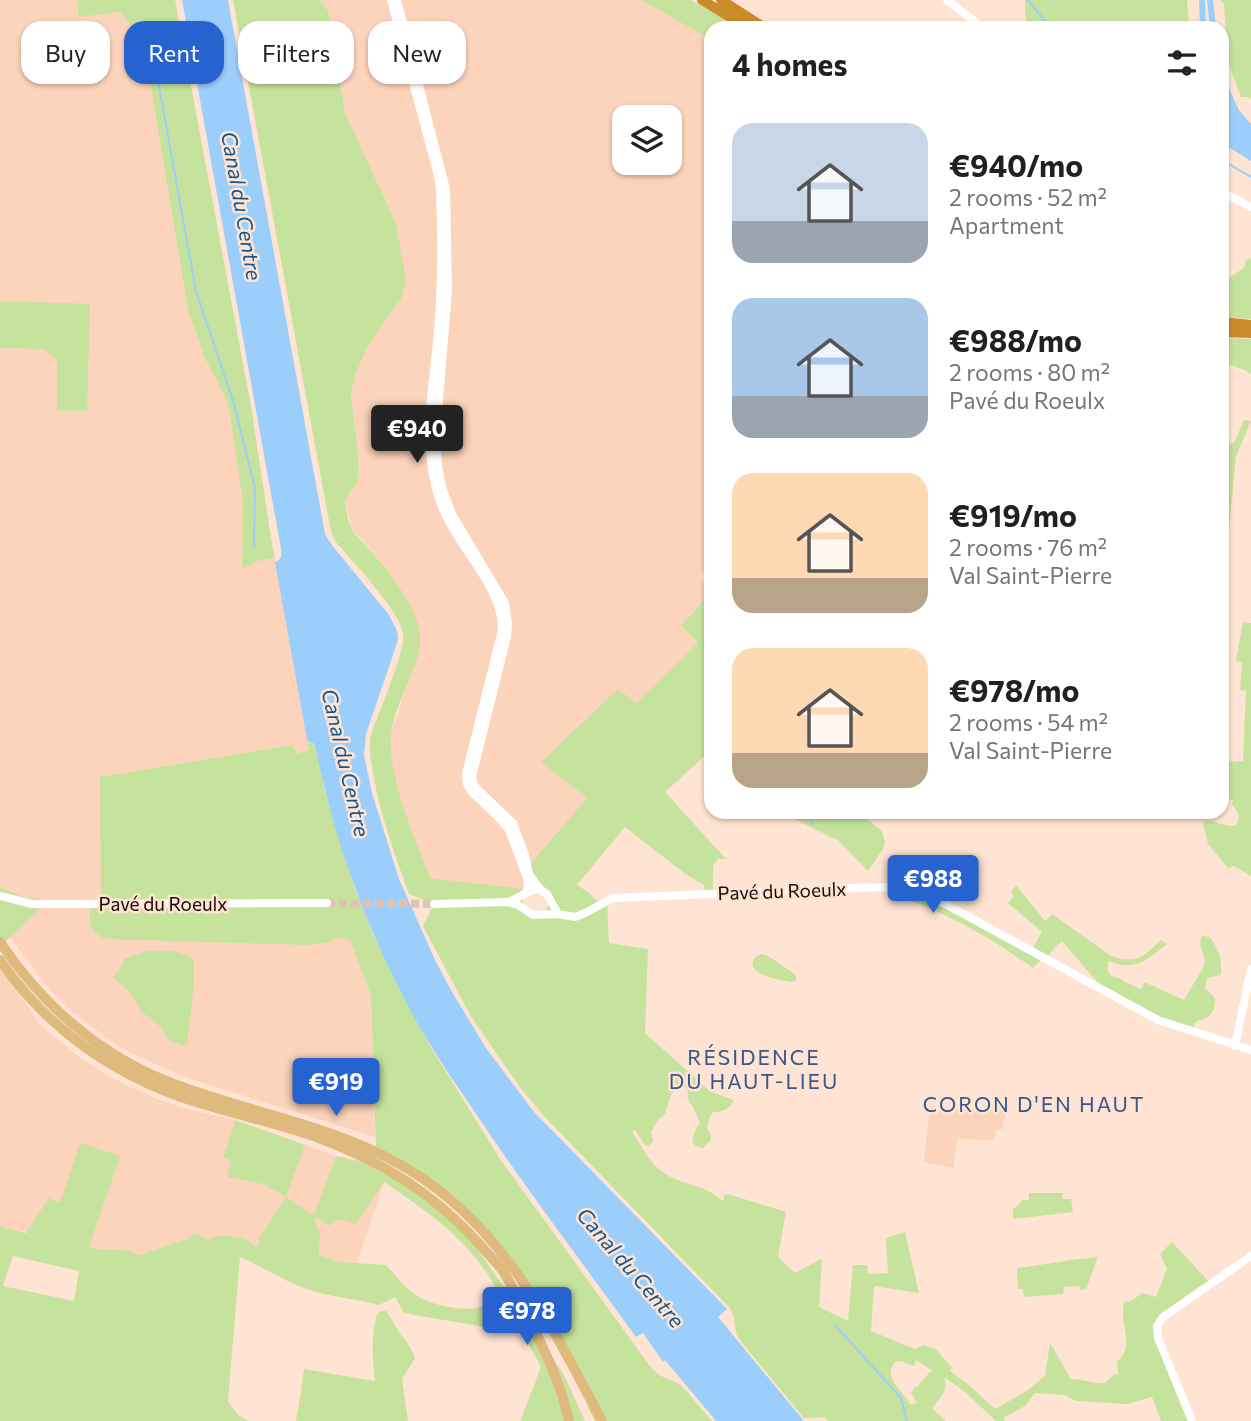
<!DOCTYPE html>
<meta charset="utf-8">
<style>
:root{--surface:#fff;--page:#f6f6f6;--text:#202124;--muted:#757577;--accent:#2663d0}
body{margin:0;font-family:Commissioner,sans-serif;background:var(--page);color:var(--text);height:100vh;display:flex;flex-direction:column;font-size:26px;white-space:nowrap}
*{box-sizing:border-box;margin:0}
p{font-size:23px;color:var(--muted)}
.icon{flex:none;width:38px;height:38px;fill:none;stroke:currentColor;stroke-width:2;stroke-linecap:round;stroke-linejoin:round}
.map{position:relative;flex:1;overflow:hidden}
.sheet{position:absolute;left:704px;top:21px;width:525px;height:798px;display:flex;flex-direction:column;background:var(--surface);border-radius:21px;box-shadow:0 2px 5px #0004}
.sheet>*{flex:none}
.guide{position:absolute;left:21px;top:21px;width:578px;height:63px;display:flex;gap:14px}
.buttons{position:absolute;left:612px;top:105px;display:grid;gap:14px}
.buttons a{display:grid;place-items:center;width:70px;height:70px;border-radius:14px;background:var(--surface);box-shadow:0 2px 5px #0004;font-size:35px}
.price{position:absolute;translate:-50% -60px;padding:0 16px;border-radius:7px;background:var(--accent);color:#fff;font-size:23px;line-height:46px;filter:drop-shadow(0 2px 4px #0008)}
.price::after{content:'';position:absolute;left:50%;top:42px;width:21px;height:16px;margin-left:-10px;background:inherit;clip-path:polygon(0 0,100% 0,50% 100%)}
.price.current{background:#222;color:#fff}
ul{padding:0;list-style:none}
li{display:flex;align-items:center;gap:21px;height:175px;padding:0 28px}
li span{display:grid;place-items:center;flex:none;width:196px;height:140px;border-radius:21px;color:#555}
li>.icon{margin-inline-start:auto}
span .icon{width:84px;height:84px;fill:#fffc;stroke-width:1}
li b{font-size:30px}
h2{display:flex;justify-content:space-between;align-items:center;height:84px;padding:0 28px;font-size:30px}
.pill{padding:0 24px;border-radius:21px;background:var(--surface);box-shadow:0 2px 5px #0004;font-size:24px;line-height:63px}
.pill.current{background:var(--accent);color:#fff}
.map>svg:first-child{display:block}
.built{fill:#fcd3bb;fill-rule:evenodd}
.green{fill:#c5e39c;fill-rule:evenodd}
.water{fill:#9ccefc}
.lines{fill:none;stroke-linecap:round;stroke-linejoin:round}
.stream{stroke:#9ccefc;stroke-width:2}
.canal{stroke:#9ccefc;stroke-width:6}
.minor-tunnel{stroke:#dcc3b4;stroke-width:8;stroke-dasharray:8 4;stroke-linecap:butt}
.minor{stroke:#fff;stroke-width:8}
.major{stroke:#dfba7f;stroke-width:10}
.highway{stroke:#ca8c29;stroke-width:10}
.labels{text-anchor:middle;stroke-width:5;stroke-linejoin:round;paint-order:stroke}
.street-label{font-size:19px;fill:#150a05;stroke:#ffe4d3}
.water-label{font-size:21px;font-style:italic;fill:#12568b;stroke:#ffe4d3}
.neighbourhood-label{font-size:21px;letter-spacing:2px;fill:#36568e;stroke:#ffe4d3}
</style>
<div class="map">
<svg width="1251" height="1421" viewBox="0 0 1251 1421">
<rect width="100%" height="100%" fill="#ffe4d3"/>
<g class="built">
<polygon points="0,0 175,0 309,750 297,754 350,940 371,995 375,1137 182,1076 137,1056 112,1042 70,1010 43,982 10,937 9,892 0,887"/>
<path d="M320,0H641L710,39V564L699,576L710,592V594L681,625L698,643L672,670L636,703L542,762L587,798L526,869L536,889L530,890L482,886L432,878L429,874L413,836L395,778L391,752V733L417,657L420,640L419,627L400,589L378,558L352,529L345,500L356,484L359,475L358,455L351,395L355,376L368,345L401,299L396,223L345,113L336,54L328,11ZM625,117H670V163H625Z"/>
<polygon points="0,969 26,1003 39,1024 78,1056 105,1074 135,1089 157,1099 187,1109 235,1120 336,1156 384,1182 357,1263 340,1262 319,1255 257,1249 251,1241 223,1236 211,1240 190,1238 141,1255 126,1250 105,1250 0,1226"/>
<polygon points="930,1106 1003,1109 1003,1111 1006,1111 1003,1121 1003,1129 996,1130 994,1140 957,1139 953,1168 924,1162"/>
</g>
<g class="green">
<polygon points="77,0 175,0 252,412 274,558 257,561 242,569 243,502 228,402 205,358 188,310 143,39 120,12 79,17"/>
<path d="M233,0H320L328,11L336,54L345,113L396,223L406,282L401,299L368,345L355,376L351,395L358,455L359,475L356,484L345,500C346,509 348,523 353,531C360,541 370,549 378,559C393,577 413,604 419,628C427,659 393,703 391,736C388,776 414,836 429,874L432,878L438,879L530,890L523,898V904L527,912H545L549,904L526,869L587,798L541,762L618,689L636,703L698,643L681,625L710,594V751L665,792L726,859H718L713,866V890H705L704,885L684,873L625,827L577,885L588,892L600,904L607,901L609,943L648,949L645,1033L711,1092L734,1100C729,1109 724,1112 713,1112L709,1118L707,1129L711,1134V1140L703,1148C685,1145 694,1134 700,1123L692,1105L689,1103C687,1092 691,1090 680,1083L671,1095L665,1114L658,1120L651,1132L653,1141L649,1146L644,1144L635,1130L632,1132C642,1147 651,1166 667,1175C687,1187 704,1183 722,1201L724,1199L723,1195L728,1194L786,1212L778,1257L795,1273L821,1259L822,1261L819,1307L848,1321L853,1265H867L868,1274L888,1273L886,1238L905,1232L919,1293L874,1286L871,1331L915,1349L923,1345L936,1349L952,1368L950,1371L968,1384L995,1409L1028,1390L1045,1376L1050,1343L1071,1379C1083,1379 1093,1384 1105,1383L1113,1375L1118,1374L1117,1362C1119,1359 1122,1357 1124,1353C1131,1337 1118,1317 1125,1301L1130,1302L1142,1293L1156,1297L1167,1269L1160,1254L1172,1242L1211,1284L1155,1322L1192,1421H1161L1152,1397L1127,1404L1076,1401L1065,1395L1035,1393L1025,1406L1003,1418L1005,1421H996L964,1391L944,1377C949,1391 941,1396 932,1408L946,1421H828L825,1417L804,1418L739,1339C733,1329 736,1318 730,1308L544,1116L519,1086L470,1015L423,926L434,904L409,894C395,855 380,815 373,773C371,760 368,748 371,735C378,714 406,651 403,633C400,611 352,561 336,542L331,532ZM916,1360L933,1371L929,1373L917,1387H915L911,1393L917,1403L910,1404C902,1389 882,1378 895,1362L901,1361L914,1366Z"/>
<polygon points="641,0 691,0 739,28 710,28 710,39"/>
<path d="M1025,0H1187L1189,28H1051L1047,24C1024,38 1025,16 1025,0Z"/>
<polygon points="1220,0 1251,0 1251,99 1248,97 1241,97 1228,62 1224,4"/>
<polygon points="1251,258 1251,319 1222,317 1222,277 1229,278 1245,267 1245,261"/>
<polygon points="0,301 90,304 87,411 57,411 57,359 43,349 0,348"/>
<polygon points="1222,338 1251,339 1251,374 1245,370 1222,362"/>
<polygon points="1244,420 1251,421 1236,456 1228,539 1223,540 1222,551 1222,508 1225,449 1228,445 1234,443"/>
<path d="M1243,622L1251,623V876L1234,866L1228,868L1208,844L1203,824V822C1215,818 1225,829 1236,825C1242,813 1237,814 1232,804L1233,800L1222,799V762L1243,761L1246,691L1240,690L1242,662L1236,661Z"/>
<path d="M307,740L314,745L316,750L325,792L355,889L373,934L400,990L430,1046L500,1159L652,1369L659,1375L681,1385L712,1421H595L588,1408L585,1389L543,1313L473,1220L376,1151L371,995L350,940L339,938L326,943L306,945L106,939C87,931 90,922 90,904L101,903L100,777L292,745L297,754L309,750Z"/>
<polygon points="780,812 859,812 883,832 882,833 885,841 883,849 868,871 839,841"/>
<path d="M1016,885L1045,921L1052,914L1111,956C1136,965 1144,956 1161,940L1167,944C1146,960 1136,972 1109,961L1107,970L1112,976L1122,979L1123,981L1141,989L1144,982L1184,1000L1204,966C1207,955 1196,946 1202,936L1210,937C1219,950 1222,959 1221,975L1207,978L1205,988L1215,998C1215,1013 1211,1018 1196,1021L1192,1031L1107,993L1062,941L1055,947L1046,959L1043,958L1033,968C990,937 942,910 892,894V888L912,892L1031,951L1042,932L1008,903L1014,896L1011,892Z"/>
<polygon points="0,887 23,897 44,900 45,904 2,945 0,942"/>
<path d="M147,951C165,951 180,948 194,961V984L187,1046L173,1042L166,1038L163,1029L141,1011L131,993L113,977L119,970L124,959Z"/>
<path d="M762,954L768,956L795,974L797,980L792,982C782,980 749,976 753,961C755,956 757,956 762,954Z"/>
<path d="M235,1120L305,1145L286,1197L314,1215L336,1156L363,1162L406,1185L430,1203L472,1241L563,1373L585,1421H520L541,1367L521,1330L478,1326L404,1313L395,1297L379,1305C354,1298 328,1297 304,1288C282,1280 262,1266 240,1257L228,1401L238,1415L249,1421H0V1226L26,1233L49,1198L60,1203L80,1143L120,1156L89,1247L105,1250H126L141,1255L190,1238L192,1234L200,1235L205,1239C208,1240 212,1238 215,1237C224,1234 242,1237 249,1241C250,1241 257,1248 257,1248L260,1237L286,1197L263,1184L227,1177L231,1160L223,1158ZM384,1182C433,1215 472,1242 500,1295C485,1318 432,1308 413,1293C403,1286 395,1274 386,1265L340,1262L319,1255C318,1248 320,1245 320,1238C321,1229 314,1225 315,1216L329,1226C337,1218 346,1218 355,1225ZM13,1256L79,1271L74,1301L3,1286Z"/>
<polygon points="1029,1193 1063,1193 1062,1199 1071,1199 1073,1212 1013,1219 1013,1209 1021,1203 1022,1200 1029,1200"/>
<path d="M1098,1257L1086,1289L1080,1290L1079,1286L1064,1287L1063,1294L1024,1297L1023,1289H1018L1017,1268C1044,1265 1071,1259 1098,1257Z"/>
<path d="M381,1311H386C391,1317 394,1325 399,1332C406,1341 411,1347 415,1358L402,1379L408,1421H296L301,1392L304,1369L375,1381C372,1358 371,1336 377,1314Z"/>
</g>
<g class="water">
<path d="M182,0H228L325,534L331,544L389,615L397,631L398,638L396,646L366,734L364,755L372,793L399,879L435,960L452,992L486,1048L534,1112L727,1309L718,1317L804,1421H716L665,1360L663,1362L643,1333L636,1337C581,1261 524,1186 472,1108C446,1070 420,1032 400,990C361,914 333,833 316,750L314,744L307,740L275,562C282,559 282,556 281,549Z"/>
<polygon points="1222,54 1226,82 1230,91 1239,110 1251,124 1251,161 1222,143"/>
</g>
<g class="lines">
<g class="stream">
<polyline points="1028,0 1051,28"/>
<polyline points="153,53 196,291 233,401 255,488 254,546"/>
<polyline points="1222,160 1251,177"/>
<polyline points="806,812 813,824"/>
<polyline points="835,1325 901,1398 907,1421"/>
</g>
<g class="canal">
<polyline points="1202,0 1203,28"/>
<polyline points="1210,0 1213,28"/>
</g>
<polyline class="minor-tunnel" points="327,903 434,904"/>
<g class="minor">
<path d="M391,0L438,176L440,191C442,238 442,284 438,331C434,376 424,431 433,475C436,492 442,510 451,525C468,557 503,592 502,630L466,774L467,784L471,791L498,817L509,830L528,880L527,892"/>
<polyline points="397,0 446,189 448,290 436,437 438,466 442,487 452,514 505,603 508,624 507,637 472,777 474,785 478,790 513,823 525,855 529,874 540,889"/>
<polyline points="947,0 983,28"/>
<polyline points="1222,192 1251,207"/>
<polyline points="0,896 32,904 45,904 327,903"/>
<path d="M510,901C521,898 528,888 540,889L547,894L558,914"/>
<path d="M434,904L507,902L518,905L533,915L558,914L575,917L583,914L613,898L880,887C904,888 926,895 947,905L1158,1020L1251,1050"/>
<polyline points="1235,1046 1251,969"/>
<polyline points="1192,1421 1158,1338 1157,1326 1163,1317 1251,1256"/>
</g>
<g class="major">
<path d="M0,942C44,1007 100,1056 174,1084C258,1116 349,1127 425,1180C512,1241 553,1330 602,1421"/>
<path d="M0,960C46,1028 115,1076 193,1101C234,1114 276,1123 316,1137C382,1161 435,1194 482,1247C488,1254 494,1260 500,1267C511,1282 519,1301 528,1318C546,1351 561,1384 569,1421"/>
</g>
<g class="highway">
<polyline points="702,0 748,28"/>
<polyline points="721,0 765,28"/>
<polyline points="1222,322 1251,325"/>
<polyline points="1222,332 1251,333"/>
</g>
</g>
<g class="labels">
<g class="street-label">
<text transform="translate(782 891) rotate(-2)" y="7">Pavé du Roeulx</text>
<text x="163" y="911">Pavé du Roeulx</text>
</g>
<g class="water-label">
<text transform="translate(241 206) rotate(80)" y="7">Canal du Centre</text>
<text transform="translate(345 763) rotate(77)" y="7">Canal du Centre</text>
<text transform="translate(630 1268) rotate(49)" y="7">Canal du Centre</text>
</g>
<g class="neighbourhood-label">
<text x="754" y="1065">RÉSIDENCE<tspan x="754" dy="24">DU HAUT-LIEU</tspan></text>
<text x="1034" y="1112">CORON D'EN HAUT</text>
</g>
</g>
</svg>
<div class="buttons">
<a><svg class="icon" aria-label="layers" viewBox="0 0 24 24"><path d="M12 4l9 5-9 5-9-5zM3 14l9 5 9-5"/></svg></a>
</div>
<b class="price current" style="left:417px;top:465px">€940</b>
<b class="price" style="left:933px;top:915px">€988</b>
<b class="price" style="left:336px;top:1118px">€919</b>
<b class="price" style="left:527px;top:1347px">€978</b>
<div class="guide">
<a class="pill">Buy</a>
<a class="pill current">Rent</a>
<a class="pill">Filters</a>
<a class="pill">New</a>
</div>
<section class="sheet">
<h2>4 homes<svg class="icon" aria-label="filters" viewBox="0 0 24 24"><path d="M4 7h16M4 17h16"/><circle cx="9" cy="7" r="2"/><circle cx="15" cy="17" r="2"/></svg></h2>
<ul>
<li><span style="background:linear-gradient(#c9d6e8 70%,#9aa5b1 0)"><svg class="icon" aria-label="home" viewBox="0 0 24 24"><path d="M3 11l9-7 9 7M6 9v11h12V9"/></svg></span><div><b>€940/mo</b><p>2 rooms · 52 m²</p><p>Apartment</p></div></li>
<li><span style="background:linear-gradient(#a9c7e8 70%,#9aa5b1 0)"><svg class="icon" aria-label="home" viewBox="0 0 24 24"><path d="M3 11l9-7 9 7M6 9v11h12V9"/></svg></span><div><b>€988/mo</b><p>2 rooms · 80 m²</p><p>Pavé du Roeulx</p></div></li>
<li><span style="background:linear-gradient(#ffd9b3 75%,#b9a48a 0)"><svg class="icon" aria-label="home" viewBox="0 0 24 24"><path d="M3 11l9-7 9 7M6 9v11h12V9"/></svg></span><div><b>€919/mo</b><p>2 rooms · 76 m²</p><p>Val Saint-Pierre</p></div></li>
<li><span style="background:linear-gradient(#ffd9b3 75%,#b9a48a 0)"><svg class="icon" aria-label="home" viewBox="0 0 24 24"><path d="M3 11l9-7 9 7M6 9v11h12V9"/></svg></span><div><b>€978/mo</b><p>2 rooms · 54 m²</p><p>Val Saint-Pierre</p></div></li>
</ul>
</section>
</div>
